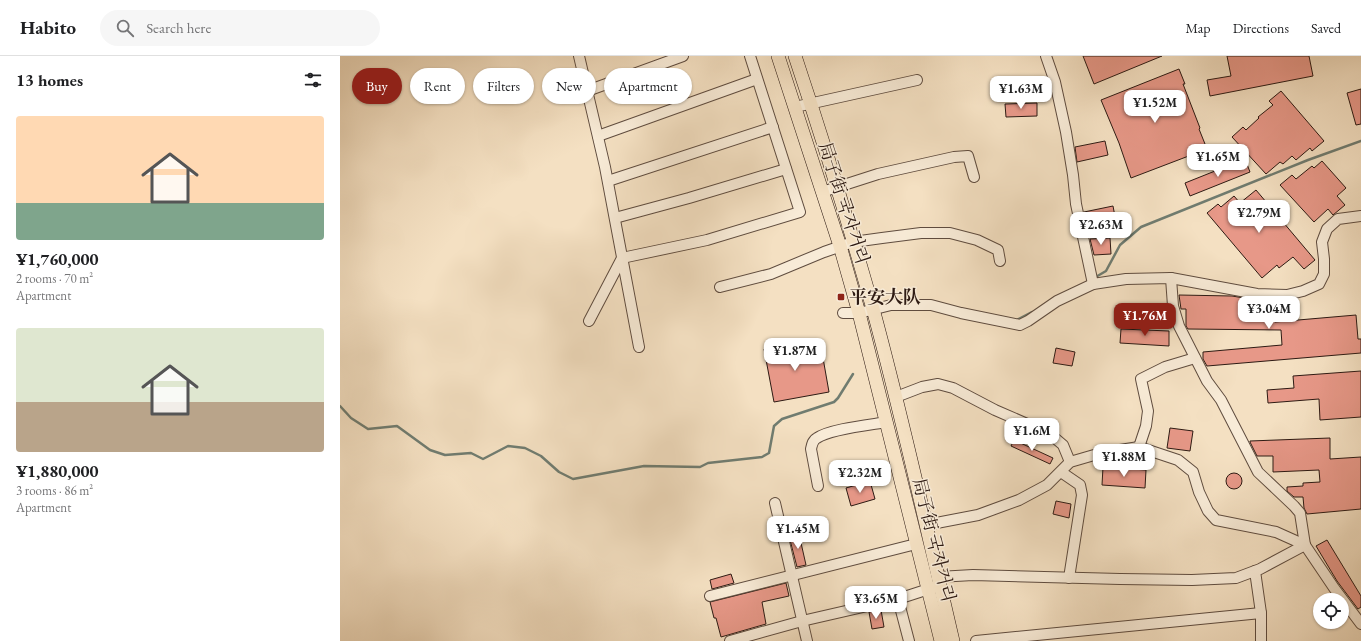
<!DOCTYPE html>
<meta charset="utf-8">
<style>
:root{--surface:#fff;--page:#f6f6f6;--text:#202124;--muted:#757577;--line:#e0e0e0;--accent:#8f2418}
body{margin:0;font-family:"EB Garamond","Noto Serif SC","Noto Serif KR",serif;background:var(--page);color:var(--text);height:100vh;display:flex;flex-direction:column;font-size:15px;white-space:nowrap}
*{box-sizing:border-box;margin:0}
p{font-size:13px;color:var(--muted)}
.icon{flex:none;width:22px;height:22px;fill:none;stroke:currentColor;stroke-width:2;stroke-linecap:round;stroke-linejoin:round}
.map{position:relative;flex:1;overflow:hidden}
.side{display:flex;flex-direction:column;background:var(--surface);width:340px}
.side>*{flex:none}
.guide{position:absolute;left:12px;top:12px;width:380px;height:36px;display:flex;gap:8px}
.controls{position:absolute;left:973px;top:537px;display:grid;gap:8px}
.controls a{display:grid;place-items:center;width:36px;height:36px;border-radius:50%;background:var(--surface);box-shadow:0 1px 3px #0004;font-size:20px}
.price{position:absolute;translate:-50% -34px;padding:0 9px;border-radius:8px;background:#fff;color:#222;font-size:13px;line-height:26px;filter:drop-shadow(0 1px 2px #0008)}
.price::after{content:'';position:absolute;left:50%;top:24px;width:12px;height:9px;margin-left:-6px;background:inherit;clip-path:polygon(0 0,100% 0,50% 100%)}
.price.active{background:var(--accent);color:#fff}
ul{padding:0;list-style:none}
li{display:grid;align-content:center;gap:8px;height:212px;padding:0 16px}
li span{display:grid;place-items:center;height:124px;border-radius:4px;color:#555}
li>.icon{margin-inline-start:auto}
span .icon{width:72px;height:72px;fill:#fffc;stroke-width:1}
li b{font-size:17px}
h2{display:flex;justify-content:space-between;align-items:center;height:48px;padding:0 16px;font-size:17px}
.tag{padding:0 14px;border-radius:18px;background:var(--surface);box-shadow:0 1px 3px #0004;font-size:14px;line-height:36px}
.tag.active{background:var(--accent);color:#fff}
header{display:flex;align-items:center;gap:24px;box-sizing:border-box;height:56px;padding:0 20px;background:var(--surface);border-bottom:1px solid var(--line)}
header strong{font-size:19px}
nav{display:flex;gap:22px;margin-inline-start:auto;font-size:14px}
.search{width:280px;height:36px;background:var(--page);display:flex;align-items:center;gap:10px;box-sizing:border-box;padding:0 14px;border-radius:22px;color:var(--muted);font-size:15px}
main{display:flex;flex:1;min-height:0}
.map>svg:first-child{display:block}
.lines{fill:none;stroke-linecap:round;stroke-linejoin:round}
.stream{stroke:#707c70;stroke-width:2.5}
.building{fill:#e79888;stroke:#2d1a13}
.minor-casing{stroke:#5f4c3f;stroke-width:12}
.major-casing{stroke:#2d1a13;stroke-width:14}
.minor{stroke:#f8ebd7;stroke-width:10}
.major{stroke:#f4e0c2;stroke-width:13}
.poi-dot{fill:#8f2418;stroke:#f8ebd7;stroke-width:1.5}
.labels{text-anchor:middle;stroke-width:3;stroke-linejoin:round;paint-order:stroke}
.street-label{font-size:18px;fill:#2d1a13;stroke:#f8ebd7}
.poi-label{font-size:18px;font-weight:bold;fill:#2d1a13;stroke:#f8ebd7;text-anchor:start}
</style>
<header>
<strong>Habito</strong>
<div class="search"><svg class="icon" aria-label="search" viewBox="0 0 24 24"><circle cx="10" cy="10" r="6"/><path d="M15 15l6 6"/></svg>Search here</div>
<nav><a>Map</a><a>Directions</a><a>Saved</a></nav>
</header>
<main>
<section class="side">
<h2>13 homes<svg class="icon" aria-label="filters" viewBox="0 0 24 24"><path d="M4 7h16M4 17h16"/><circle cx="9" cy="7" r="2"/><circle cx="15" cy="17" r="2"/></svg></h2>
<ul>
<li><span style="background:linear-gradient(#ffd9b3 70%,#7fa58c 0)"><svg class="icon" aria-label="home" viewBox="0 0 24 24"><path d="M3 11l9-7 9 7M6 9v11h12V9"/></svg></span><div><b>¥1,760,000</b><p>2 rooms · 70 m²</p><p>Apartment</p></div></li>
<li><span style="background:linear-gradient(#dfe7d0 60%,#b9a48a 0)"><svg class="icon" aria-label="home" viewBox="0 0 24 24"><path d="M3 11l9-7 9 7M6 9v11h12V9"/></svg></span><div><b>¥1,880,000</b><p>3 rooms · 86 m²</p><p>Apartment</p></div></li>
</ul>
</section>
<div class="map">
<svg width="1021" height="585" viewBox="0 0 1021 585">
<rect width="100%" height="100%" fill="#f4e0c2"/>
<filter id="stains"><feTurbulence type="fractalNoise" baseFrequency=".005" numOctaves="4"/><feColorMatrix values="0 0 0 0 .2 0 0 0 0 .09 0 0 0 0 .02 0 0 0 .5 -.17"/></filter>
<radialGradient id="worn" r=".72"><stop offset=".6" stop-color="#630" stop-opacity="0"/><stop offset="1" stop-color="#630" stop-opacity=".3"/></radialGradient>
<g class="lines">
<g class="stream">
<polyline points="754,222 766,215 780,189 801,171 968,104 1021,85"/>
<polyline points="675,265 692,256"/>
<polyline points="0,350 11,362 28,373 57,370 90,394 105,399 131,397 143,403 168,390 185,392 201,400 219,416 233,423 304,410 360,411 368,407 422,401 429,397 434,370 442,363 494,346 498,342 513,318"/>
</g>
</g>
<g class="building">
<polygon points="743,0 822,0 754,28"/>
<polygon points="887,0 969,0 973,20 870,40 867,24 891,20"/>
<polygon points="839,13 845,28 843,28 860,72 859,73 867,93 791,122 779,87 761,44"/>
<polygon points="1021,33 1021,68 1016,69 1007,37"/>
<polygon points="941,35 984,85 972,95 970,92 956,104 952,100 943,108 940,106 926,118 892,81 903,71 906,74 919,62 918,61 933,49 929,45"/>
<polygon points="697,47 697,60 666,61 665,48"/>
<polygon points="765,85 768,99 737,106 735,91"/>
<polygon points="905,103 910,116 850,140 845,127"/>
<polygon points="982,105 1006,132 997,140 1005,149 993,159 988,153 974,166 940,129 952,119 956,123 972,110 974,112"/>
<polygon points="916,134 975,204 964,213 953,201 939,212 937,209 922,222 867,157 878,148 881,151 894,140 900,147"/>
<polygon points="773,150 776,166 748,171 744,156"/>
<polygon points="770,182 771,198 754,199 750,183"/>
<polygon points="839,239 892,240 916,244 930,245 930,259 935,259 935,266 1016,259 1018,283 1021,283 1021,297 867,310 863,303 863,296 942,289 941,274 848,273 846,270 846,253 841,253"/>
<polygon points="781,273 829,275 829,290 780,287"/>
<polygon points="468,284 472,305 483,302 489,336 434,346 424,293"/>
<polygon points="716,292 735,296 732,310 713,307"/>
<polygon points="1021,315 1021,361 980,364 979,343 928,347 927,334 954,332 953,320"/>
<polygon points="830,372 853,375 850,395 827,392"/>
<polygon points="990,382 990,403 1021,401 1021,453 967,458 964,452 963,441 954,441 947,435 947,431 963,430 963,427 980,426 979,414 933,416 933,400 917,400 910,386 910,385"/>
<polygon points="674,384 713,402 710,408 671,390"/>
<polygon points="763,411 806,414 805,432 762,429"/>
<circle cx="894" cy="425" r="8"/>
<polygon points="530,425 535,443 511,450 506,432"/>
<polygon points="716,445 731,448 729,462 713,458"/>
<polygon points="459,478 466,509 457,511 449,480"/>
<polygon points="987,484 1021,540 1021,551 1018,553 997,525 976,490"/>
<polygon points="391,518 394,527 372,533 370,524"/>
<polygon points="446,527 449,540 422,546 426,568 381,581 376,562 374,562 370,546"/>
<polygon points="541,554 544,571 532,573 529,556"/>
</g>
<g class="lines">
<defs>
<g id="minor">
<polyline points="239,0 265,111 299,291"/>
<polyline points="706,0 715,26 726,76 733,119 736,148 753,228"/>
<polyline points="247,35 343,0"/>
<polyline points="455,51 577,24"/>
<polyline points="258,80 417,23"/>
<polyline points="268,125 433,71"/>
<polyline points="482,136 538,118 614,101 628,100 634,121"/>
<polyline points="275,162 349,142 446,113"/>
<polyline points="831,222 833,250 839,270 867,325 881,344 918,416 954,450 960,457 965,489 994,532 1021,568"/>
<polyline points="380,231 431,218 484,196 513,186 542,182 581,177 610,177 637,184 658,194 660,205"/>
<polyline points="503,257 519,257 551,249 591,249 621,257 680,269 688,265 717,245 753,228 786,223 831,222 917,238 947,239 963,235 979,228 984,218 984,203 982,186 987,173 998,163 1021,160"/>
<polyline points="249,265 282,202 367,184 460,156 410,0"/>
<polyline points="556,341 582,331 598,328 613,332 655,354 710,378 723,389 730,406"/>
<polyline points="799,391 806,370 808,355 801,323 825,311 855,302"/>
<polyline points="721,416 740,429 742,439 729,522"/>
<path d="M478,430L471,393C472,388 473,384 477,382C490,373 529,369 547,366"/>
<polyline points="435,447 467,585"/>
<polyline points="586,469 638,459 679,444 707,429 730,406 761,397 799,391 838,404 853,416 859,436 868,455 876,464 936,476 965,489"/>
<polyline points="915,515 921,557 921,585"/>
<polyline points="598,521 633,519 780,523 852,524 896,522 920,513 965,489"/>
<polyline points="370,540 576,488"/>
<polyline points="558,543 569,585"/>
<polyline points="390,585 462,565 558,543 595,531"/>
<polyline points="636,585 921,557"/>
</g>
<g id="major">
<polyline points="438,0 500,190 519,257 601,585"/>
<path d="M455,0C483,84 509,168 533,253C563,363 587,474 613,585"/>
</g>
</defs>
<use href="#minor" class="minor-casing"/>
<use href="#major" class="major-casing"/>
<use href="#minor" class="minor"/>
<use href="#major" class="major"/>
</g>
<rect class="poi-dot" x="497" y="237" width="8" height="8" rx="2"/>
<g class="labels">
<g class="street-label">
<text transform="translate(504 147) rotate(72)" y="6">局子街 국자거리</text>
<text transform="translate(594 484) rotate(76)" y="6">局子街 국자거리</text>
</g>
<g class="poi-label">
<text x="509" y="247">平安大队</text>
</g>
</g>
<rect width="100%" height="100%" filter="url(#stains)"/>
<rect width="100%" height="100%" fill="url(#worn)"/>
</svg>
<div class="controls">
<a><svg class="icon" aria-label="locate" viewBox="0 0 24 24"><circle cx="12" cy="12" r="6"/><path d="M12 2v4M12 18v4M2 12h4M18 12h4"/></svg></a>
</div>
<b class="price" style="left:681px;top:54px">¥1.63M</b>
<b class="price" style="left:815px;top:68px">¥1.52M</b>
<b class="price" style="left:878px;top:122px">¥1.65M</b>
<b class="price" style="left:919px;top:178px">¥2.79M</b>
<b class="price" style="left:761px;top:190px">¥2.63M</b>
<b class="price" style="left:929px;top:274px">¥3.04M</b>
<b class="price active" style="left:805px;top:281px">¥1.76M</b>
<b class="price" style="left:455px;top:316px">¥1.87M</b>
<b class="price" style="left:692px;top:396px">¥1.6M</b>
<b class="price" style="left:784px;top:422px">¥1.88M</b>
<b class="price" style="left:520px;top:438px">¥2.32M</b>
<b class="price" style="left:458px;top:494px">¥1.45M</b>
<b class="price" style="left:536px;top:564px">¥3.65M</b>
<div class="guide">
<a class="tag active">Buy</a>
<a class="tag">Rent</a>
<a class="tag">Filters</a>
<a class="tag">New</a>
<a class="tag">Apartment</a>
</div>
</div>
</main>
